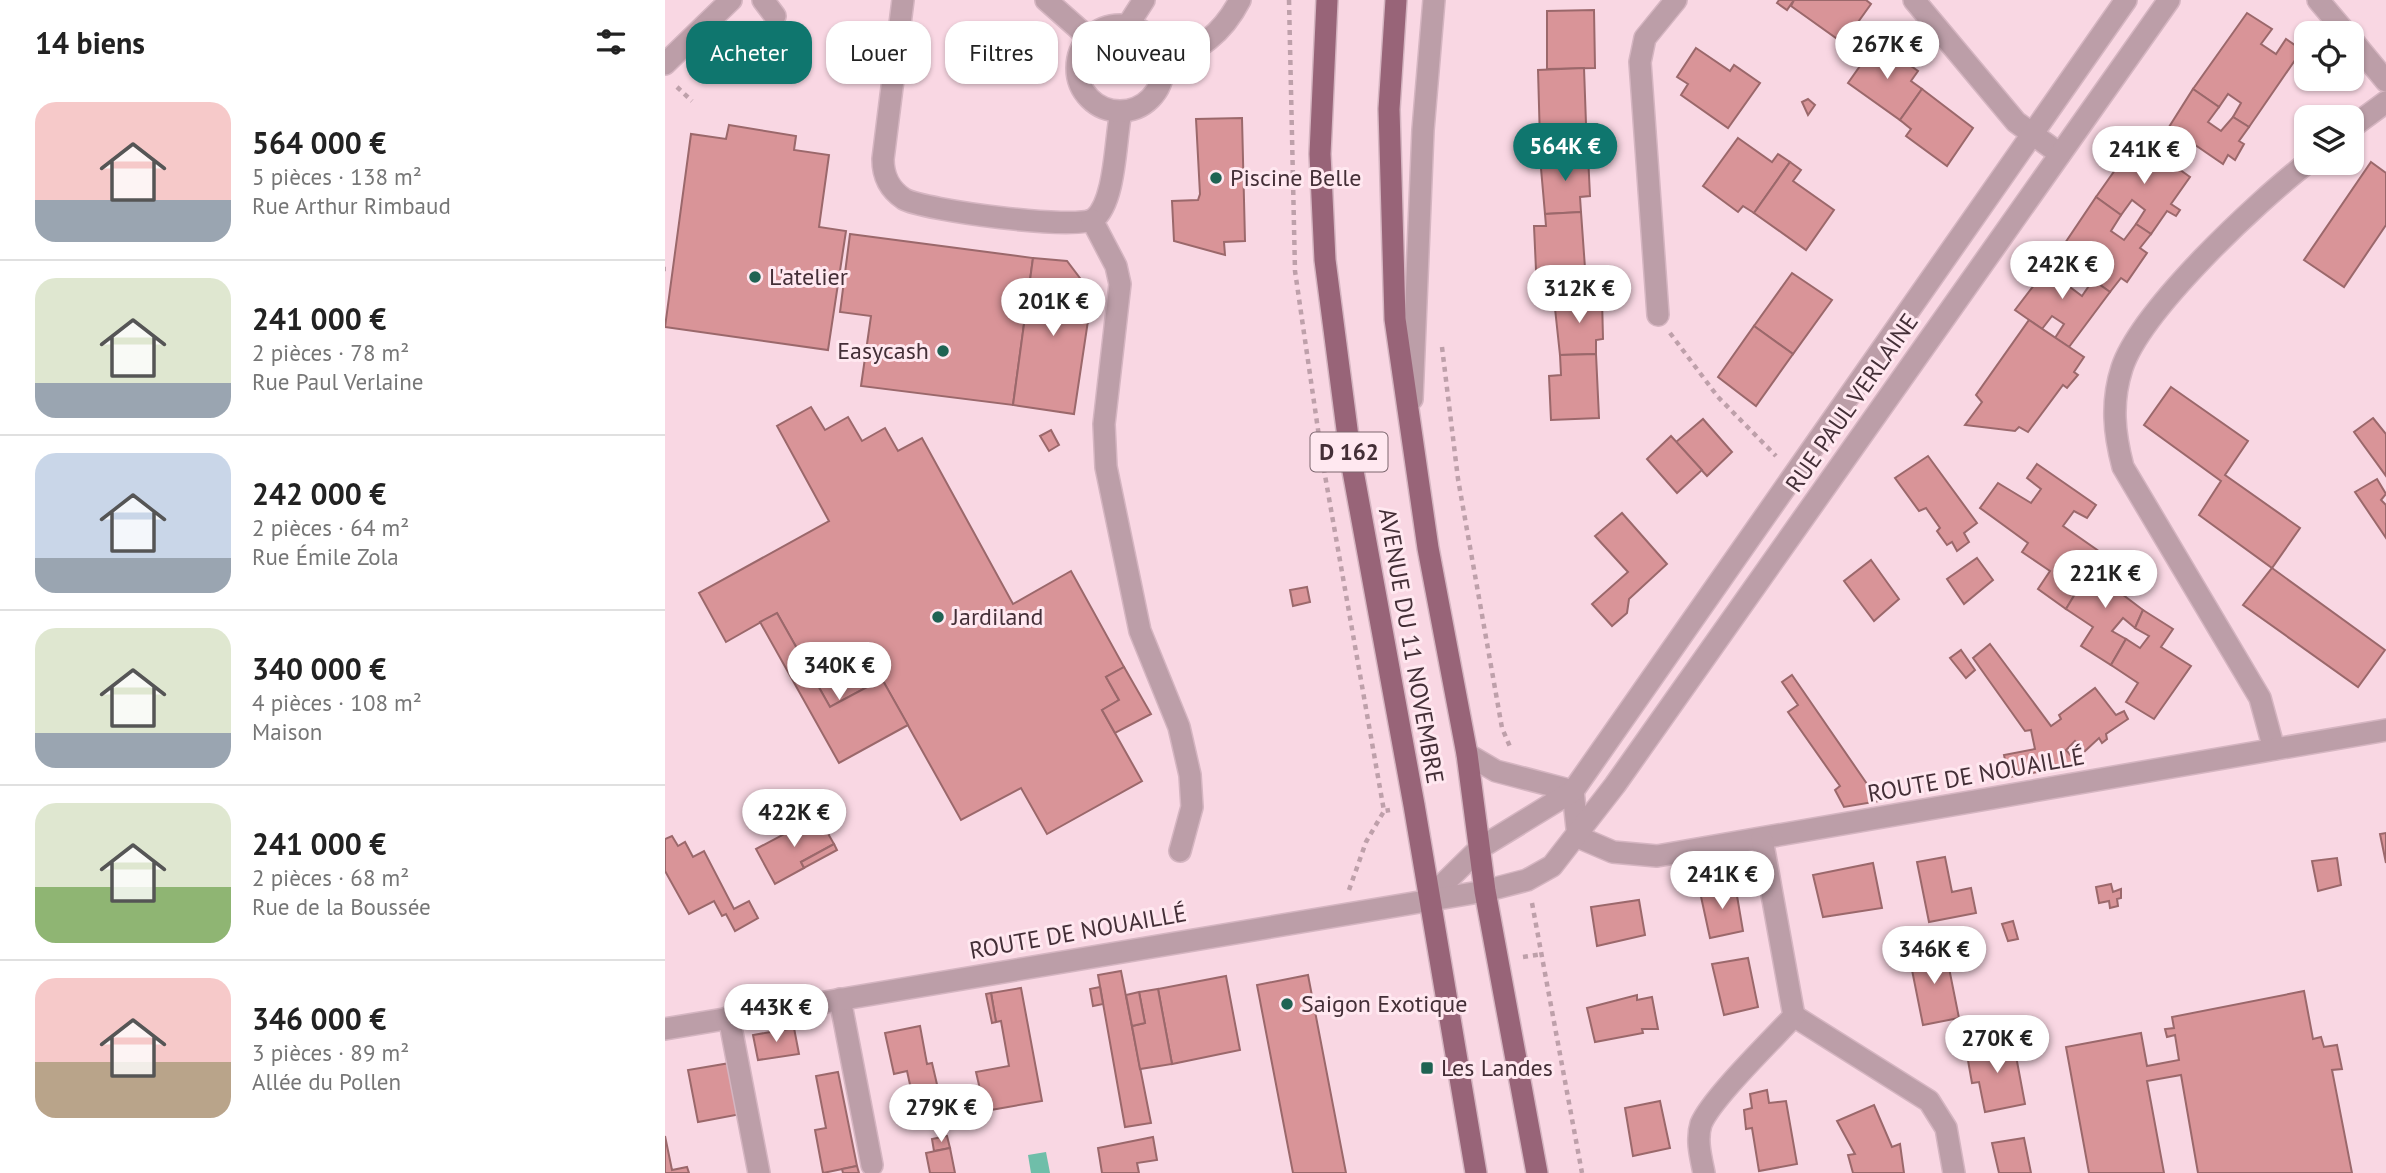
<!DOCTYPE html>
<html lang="fr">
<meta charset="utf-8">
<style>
:root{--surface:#fff;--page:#f6f6f6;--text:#222;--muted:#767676;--line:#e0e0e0;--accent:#0f766e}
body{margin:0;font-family:"PT Sans",sans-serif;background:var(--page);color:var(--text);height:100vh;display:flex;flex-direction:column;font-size:26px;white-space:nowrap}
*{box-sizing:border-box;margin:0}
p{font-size:23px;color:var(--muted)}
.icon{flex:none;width:38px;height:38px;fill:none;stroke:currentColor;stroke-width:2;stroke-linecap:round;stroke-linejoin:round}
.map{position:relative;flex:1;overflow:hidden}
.sheet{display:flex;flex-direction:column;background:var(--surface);width:665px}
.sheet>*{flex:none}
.hud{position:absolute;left:21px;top:21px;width:665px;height:63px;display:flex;gap:14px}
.controls{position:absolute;left:1629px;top:21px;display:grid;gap:14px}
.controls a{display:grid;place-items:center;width:70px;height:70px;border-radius:14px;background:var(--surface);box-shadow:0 2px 5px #0004;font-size:35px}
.price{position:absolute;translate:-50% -60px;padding:0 16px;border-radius:24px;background:#fff;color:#222;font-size:23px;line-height:46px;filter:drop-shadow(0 2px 4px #0008)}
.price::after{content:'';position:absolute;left:50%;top:42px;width:21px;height:16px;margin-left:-10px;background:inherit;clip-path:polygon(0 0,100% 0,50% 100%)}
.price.current{background:var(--accent);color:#fff}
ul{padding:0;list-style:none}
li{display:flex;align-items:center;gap:21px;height:175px;padding:0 35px}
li+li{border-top:2px solid var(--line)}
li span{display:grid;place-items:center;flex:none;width:196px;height:140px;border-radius:21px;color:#555}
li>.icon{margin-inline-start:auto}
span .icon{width:84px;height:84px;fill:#fffc;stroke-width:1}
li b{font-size:30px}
h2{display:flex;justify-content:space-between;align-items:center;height:84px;padding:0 35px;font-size:30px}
.pill{padding:0 24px;border-radius:21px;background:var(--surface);box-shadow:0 2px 5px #0004;font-size:24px;line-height:63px}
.pill.current{background:var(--accent);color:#fff}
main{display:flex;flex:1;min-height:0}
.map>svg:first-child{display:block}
.water{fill:#6fbea9}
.building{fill:#d99498;stroke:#9b686b;stroke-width:2}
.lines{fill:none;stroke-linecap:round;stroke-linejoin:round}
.minor-casing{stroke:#d5b5c1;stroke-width:24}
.major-casing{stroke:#d5b5c1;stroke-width:24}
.path{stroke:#bea0aa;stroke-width:4.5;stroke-dasharray:5 5;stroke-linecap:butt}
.minor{stroke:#bc9ea8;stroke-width:21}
.major{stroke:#986478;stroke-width:21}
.poi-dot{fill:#1f6353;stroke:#ffe8f0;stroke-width:2.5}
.labels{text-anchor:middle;stroke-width:6;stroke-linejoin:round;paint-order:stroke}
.shield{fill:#ffe8f0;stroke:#7c666e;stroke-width:2}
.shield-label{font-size:23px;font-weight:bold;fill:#442f37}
.poi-label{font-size:24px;fill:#442f37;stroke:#ffe8f0;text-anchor:start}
.street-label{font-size:24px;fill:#442f37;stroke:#ffe8f0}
</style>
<main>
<section class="sheet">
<h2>14 biens<svg class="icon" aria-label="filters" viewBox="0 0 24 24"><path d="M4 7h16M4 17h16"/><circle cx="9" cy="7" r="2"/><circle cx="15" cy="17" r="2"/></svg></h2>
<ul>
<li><span style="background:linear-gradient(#f6c9c9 70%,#9aa5b1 0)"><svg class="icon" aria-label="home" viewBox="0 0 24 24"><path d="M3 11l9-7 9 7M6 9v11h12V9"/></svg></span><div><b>564 000 €</b><p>5 pièces · 138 m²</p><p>Rue Arthur Rimbaud</p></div></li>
<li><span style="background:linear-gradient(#dfe7d0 75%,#9aa5b1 0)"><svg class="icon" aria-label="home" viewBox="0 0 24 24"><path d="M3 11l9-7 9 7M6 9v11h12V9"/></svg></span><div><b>241 000 €</b><p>2 pièces · 78 m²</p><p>Rue Paul Verlaine</p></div></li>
<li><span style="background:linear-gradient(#c9d6e8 75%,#9aa5b1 0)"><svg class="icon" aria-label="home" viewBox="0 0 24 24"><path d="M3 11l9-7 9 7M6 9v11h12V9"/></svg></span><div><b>242 000 €</b><p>2 pièces · 64 m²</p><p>Rue Émile Zola</p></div></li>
<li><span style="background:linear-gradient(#dfe7d0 75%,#9aa5b1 0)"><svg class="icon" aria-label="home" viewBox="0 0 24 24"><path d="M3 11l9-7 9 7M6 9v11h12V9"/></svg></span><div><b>340 000 €</b><p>4 pièces · 108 m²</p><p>Maison</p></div></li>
<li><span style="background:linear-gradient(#dfe7d0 60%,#8fb573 0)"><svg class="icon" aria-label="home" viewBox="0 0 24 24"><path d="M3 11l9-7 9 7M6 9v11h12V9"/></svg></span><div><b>241 000 €</b><p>2 pièces · 68 m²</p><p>Rue de la Boussée</p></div></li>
<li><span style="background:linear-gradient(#f6c9c9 60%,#b9a48a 0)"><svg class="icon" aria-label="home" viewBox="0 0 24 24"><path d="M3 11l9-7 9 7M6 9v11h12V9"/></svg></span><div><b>346 000 €</b><p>3 pièces · 89 m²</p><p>Allée du Pollen</p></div></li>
</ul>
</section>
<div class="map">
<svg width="1721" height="1173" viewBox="0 0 1721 1173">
<rect width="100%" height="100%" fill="#f9d7e3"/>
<polygon class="water" points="381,1152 385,1173 366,1173 363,1155"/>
<g class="building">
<polygon points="1114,0 1129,0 1122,10 1112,3"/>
<polygon points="1129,0 1201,0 1206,4 1178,43 1126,6"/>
<polygon points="929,10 930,68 882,69 882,11"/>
<polygon points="1582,13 1607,29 1596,44 1611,54 1621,39 1637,50 1584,127 1568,117 1576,103 1563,94 1554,107 1528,89"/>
<polygon points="1212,42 1253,71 1246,81 1257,89 1235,120 1183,83"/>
<polygon points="1031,48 1065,71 1069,65 1095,83 1063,128 1016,95 1023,84 1012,77"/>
<polygon points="919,68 921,124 932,124 933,139 875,141 873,70"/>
<polygon points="1257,89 1308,128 1282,166 1241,136 1246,129 1235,120"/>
<polygon points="1528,89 1554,107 1543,122 1556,131 1568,117 1584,127 1574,141 1579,144 1570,160 1563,155 1558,164 1504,127"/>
<polygon points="1143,99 1150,105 1143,115 1137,102"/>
<polygon points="577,118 580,241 559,242 560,255 509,241 507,201 533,200 535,194 531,119"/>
<polygon points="64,125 131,136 129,150 164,155 154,227 181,231 163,350 0,327 26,134 61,139"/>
<polygon points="1073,138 1107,162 1113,154 1125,162 1089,213 1078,206 1073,212 1038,186"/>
<polygon points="1472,139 1525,177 1506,204 1515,210 1511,216 1502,211 1486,234 1471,224 1480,210 1467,200 1456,215 1431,197"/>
<polygon points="923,155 925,196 915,197 916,212 880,214 875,157"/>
<polygon points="1125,162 1136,170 1128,181 1169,210 1141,250 1089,213"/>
<polygon points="1706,162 1721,173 1721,225 1679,287 1639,260"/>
<polygon points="1431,197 1456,215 1446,231 1459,240 1471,224 1486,234 1475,248 1482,253 1462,282 1456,278 1445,292 1392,255"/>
<polygon points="916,212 920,268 915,268 916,281 883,282 883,269 871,270 869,226 881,226 880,214"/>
<polygon points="185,234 368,258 348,405 196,386 206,316 175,312"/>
<polygon points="1392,255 1416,272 1405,287 1417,296 1428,280 1445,292 1404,347 1390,338 1399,324 1387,316 1377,329 1350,310"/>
<polygon points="368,258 402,261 427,294 409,414 348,405"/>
<polygon points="1127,273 1167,300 1128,354 1089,326"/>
<polygon points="937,298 938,339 931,340 931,354 895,355 889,299"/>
<polygon points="1364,320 1419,357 1409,372 1413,375 1402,388 1398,385 1363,432 1354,427 1350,431 1300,425 1317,402 1311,395"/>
<polygon points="1089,326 1128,354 1091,406 1053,377"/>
<polygon points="931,354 934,418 886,420 884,376 896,375 895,355"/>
<polygon points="1506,387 1583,441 1560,475 1635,528 1607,568 1534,515 1556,481 1479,425"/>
<polygon points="146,407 160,430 183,417 197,441 220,428 233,451 257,438 348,604 406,571 459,667 441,677 454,700 437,710 477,781 382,834 356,788 296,820 217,679 165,707 112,613 61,642 34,593 164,521 112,426"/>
<polygon points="1708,418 1721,434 1721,476 1689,432"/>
<polygon points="1038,419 1067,452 1042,476 1011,442"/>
<polygon points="386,430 394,445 384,451 375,436"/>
<polygon points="1006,436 1037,470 1012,493 982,459"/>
<polygon points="1263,456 1312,523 1299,533 1304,542 1292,551 1287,542 1282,545 1272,531 1275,528 1261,508 1254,511 1230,478"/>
<polygon points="1372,464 1431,505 1422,518 1409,511 1398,526 1438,554 1426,572 1413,561 1404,575 1416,584 1401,609 1373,589 1385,571 1357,552 1363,543 1315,508 1333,483 1366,503 1376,489 1362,478"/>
<polygon points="1712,479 1721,494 1716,500 1721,505 1721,538 1690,492"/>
<polygon points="957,513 1002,564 964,599 962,613 947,626 927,604 963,572 930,536"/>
<polygon points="1438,554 1465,573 1453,591 1478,610 1470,628 1458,618 1447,631 1461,639 1446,665 1416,646 1428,627 1401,609 1416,584 1431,593 1439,579 1426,572"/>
<polygon points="1312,558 1328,580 1299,604 1282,579"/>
<polygon points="1206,560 1234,599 1209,621 1179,581"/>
<polygon points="1607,568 1720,650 1693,687 1578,605"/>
<polygon points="642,587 645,602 628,606 625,590"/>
<polygon points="1478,610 1508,629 1496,647 1526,666 1489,719 1461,702 1473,683 1446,665 1461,639 1475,648 1484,636 1470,628"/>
<polygon points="112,613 165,707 217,679 243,725 174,763 95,622"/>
<polygon points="1325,644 1386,726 1396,719 1394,715 1430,688 1451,715 1459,711 1463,719 1441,734 1442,739 1437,743 1434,738 1420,751 1410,741 1401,750 1414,765 1344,777 1339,755 1370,749 1366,730 1360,731 1308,658"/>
<polygon points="1296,650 1310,670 1301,678 1285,658"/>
<polygon points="459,667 486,714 450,733 437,710 454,700 441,677"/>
<polygon points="1127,675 1200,781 1214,801 1179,807 1170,790 1175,786 1123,712 1133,705 1117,682"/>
<polygon points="129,809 137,824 125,831 117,815"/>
<polygon points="153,816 169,844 136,862 139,868 110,884 91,849"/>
<polygon points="1721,833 1721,863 1715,834"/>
<polygon points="7,836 13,846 20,842 28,857 39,851 69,909 84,901 93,918 70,931 61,914 57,916 49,901 24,914 0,871 0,839"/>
<polygon points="169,844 172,850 139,868 136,862"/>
<polygon points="1280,857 1287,892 1306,888 1311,913 1264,922 1252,862"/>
<polygon points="1672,858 1676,885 1653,891 1647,861"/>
<polygon points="1208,863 1217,908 1158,917 1148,875"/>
<polygon points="1070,884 1078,931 1045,938 1035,892"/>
<polygon points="1446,884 1448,892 1456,889 1456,898 1452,899 1453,906 1445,908 1444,901 1434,903 1431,887"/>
<polygon points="974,900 980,935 932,946 926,907"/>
<polygon points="1348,921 1353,939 1343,941 1337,924"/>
<polygon points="1268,937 1273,960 1282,958 1294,1018 1258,1025 1246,965 1258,963 1254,940"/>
<polygon points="1083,958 1093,1007 1059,1015 1047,964"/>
<polygon points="456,971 486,1123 460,1127 433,975"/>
<polygon points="643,975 681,1173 628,1173 592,985"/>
<polygon points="561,976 575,1050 507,1064 493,989"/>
<polygon points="435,987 438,1004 428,1006 425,989"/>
<polygon points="356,988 377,1101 320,1111 311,1072 344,1066 336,1021 331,1022 326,993"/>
<polygon points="493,989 507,1064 475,1069 467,1026 480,1023 474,992"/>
<polygon points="1639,991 1648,1039 1656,1037 1659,1047 1672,1045 1677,1069 1667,1070 1687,1173 1533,1173 1516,1075 1482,1081 1499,1173 1424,1173 1401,1047 1476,1033 1482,1066 1514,1060 1510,1035 1502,1037 1500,1029 1509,1028 1507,1017"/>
<polygon points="474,992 480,1023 467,1026 461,995"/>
<polygon points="326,993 331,1022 327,1023 321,994"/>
<polygon points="972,995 972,1000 987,997 993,1029 977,1029 978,1033 930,1042 922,1008"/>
<polygon points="1368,1022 1372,1050 1359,1051 1351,1026"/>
<polygon points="255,1026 262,1064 267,1063 274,1093 248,1098 242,1071 229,1074 220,1033"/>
<polygon points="129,1028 134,1054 93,1060 88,1035"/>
<polygon points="1348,1040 1360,1104 1320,1112 1314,1082 1307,1083 1301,1049"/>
<polygon points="65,1063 76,1114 33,1122 23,1070"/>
<polygon points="173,1072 192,1166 158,1173 150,1130 161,1128 151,1076"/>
<polygon points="1102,1090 1104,1103 1121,1101 1132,1164 1094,1171 1087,1128 1081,1129 1079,1110 1087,1108 1085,1094"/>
<polygon points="995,1101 1005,1148 968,1156 960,1108"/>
<polygon points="1209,1105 1227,1147 1235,1144 1239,1173 1188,1173 1183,1155 1190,1154 1172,1121"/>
<polygon points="0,1136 7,1170 22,1167 24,1173 0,1173"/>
<polygon points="282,1136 285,1148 269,1151 267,1139"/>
<polygon points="488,1137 492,1160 472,1163 474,1173 437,1173 433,1148"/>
<polygon points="1359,1138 1366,1173 1334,1173 1327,1143"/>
<polygon points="285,1148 290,1173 265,1173 261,1153"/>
<polygon points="192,1166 194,1173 178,1173 177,1169"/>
</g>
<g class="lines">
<defs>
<g id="minor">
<polyline points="98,0 110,16"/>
<path d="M238,0L218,159C218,176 224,189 239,199C258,210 414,231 429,219C451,201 450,139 456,112"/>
<polyline points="381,0 424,38"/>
<polyline points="1249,0 1351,122 1395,154"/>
<polyline points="1653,0 1681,33"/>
<polyline points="463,25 479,0"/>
<circle cx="455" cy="68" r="43"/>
<polyline points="1687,40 1721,81"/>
<path d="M497,58C533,55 559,31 575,0"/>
<polyline points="0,64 66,0"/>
<polyline points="1687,127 1721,102"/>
<polyline points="427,220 451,266 455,284 439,424 441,467 475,631 514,727 525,775 527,807 515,851"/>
<polyline points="993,315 975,62 980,38 1011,0"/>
<polyline points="747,399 758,130 769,0"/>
<path d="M1609,749L1595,698L1458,467C1449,433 1446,402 1457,368C1476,310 1592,202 1642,163"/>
<polyline points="802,754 831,771 908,791"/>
<polyline points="908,791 913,837 948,852 992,856 1721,730"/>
<polyline points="764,898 815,848 908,791 1461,0"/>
<polyline points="175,999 207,1165"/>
<polyline points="1129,1016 1264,1101 1281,1128 1289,1173"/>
<polyline points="64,1017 94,1173"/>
<polyline points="0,1029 820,891 862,880 887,866 950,785 1504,0"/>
<path d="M1039,1173C1036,1158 1031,1140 1036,1124C1046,1099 1108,1039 1129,1016L1097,839"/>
</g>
<g id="major">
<polyline points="662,0 655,154 660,260 686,460 749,805 811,1173"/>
<polyline points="731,0 724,109 730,319 763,548 802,754 820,891 872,1173"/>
</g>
</defs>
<use href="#minor" class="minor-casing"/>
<use href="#major" class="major-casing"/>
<g class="path">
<polyline points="624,0 630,271 658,464 719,811 725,810"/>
<polyline points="12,87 27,101"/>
<polyline points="0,269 1,269"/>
<polyline points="1005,333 1053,397 1111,456"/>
<polyline points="777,347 793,479 837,728 846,749"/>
<polyline points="684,890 701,842 719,811"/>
<polyline points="867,903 917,1173"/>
<polyline points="858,957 877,954"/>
</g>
<use href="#minor" class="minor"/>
<use href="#major" class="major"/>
</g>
<g class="poi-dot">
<circle cx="551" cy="178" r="7"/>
<circle cx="90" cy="277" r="7"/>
<circle cx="278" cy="351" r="7"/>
<circle cx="273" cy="617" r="7"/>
<circle cx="622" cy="1004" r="7"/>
<rect x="755" y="1061" width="14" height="14" rx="3.5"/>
</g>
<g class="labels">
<rect class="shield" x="645.5" y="432.5" width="77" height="39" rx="5"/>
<g class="shield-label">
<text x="684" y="460">D 162</text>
</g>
<g class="poi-label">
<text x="565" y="186">Piscine Belle</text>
<text x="104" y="285">L'atelier</text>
<text x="264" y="359" text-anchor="end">Easycash</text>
<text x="287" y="625">Jardiland</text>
<text x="636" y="1012">Saigon Exotique</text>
<text x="776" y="1076">Les Landes</text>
</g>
<g class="street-label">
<text transform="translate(1187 403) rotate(-55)" y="8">RUE PAUL VERLAINE</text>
<text transform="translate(746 646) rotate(80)" y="8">AVENUE DU 11 NOVEMBRE</text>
<text transform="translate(1311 775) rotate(-10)" y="8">ROUTE DE NOUAILLÉ</text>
<text transform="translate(413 932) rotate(-10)" y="8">ROUTE DE NOUAILLÉ</text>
</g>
</g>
</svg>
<div class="controls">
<a><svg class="icon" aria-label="locate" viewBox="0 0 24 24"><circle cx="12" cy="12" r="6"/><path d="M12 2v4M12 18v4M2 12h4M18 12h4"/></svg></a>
<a><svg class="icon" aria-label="layers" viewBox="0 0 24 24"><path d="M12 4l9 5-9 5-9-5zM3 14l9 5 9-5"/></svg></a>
</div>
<b class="price" style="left:1222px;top:81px">267K €</b>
<b class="price current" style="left:900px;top:183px">564K €</b>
<b class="price" style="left:1479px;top:186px">241K €</b>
<b class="price" style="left:1397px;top:301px">242K €</b>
<b class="price" style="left:914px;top:325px">312K €</b>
<b class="price" style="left:388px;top:338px">201K €</b>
<b class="price" style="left:1440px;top:610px">221K €</b>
<b class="price" style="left:174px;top:702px">340K €</b>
<b class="price" style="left:129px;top:849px">422K €</b>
<b class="price" style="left:1057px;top:911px">241K €</b>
<b class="price" style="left:1269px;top:986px">346K €</b>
<b class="price" style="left:111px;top:1044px">443K €</b>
<b class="price" style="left:1332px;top:1075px">270K €</b>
<b class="price" style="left:276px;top:1144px">279K €</b>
<div class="hud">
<a class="pill current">Acheter</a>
<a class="pill">Louer</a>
<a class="pill">Filtres</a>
<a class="pill">Nouveau</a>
</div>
</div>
</main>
